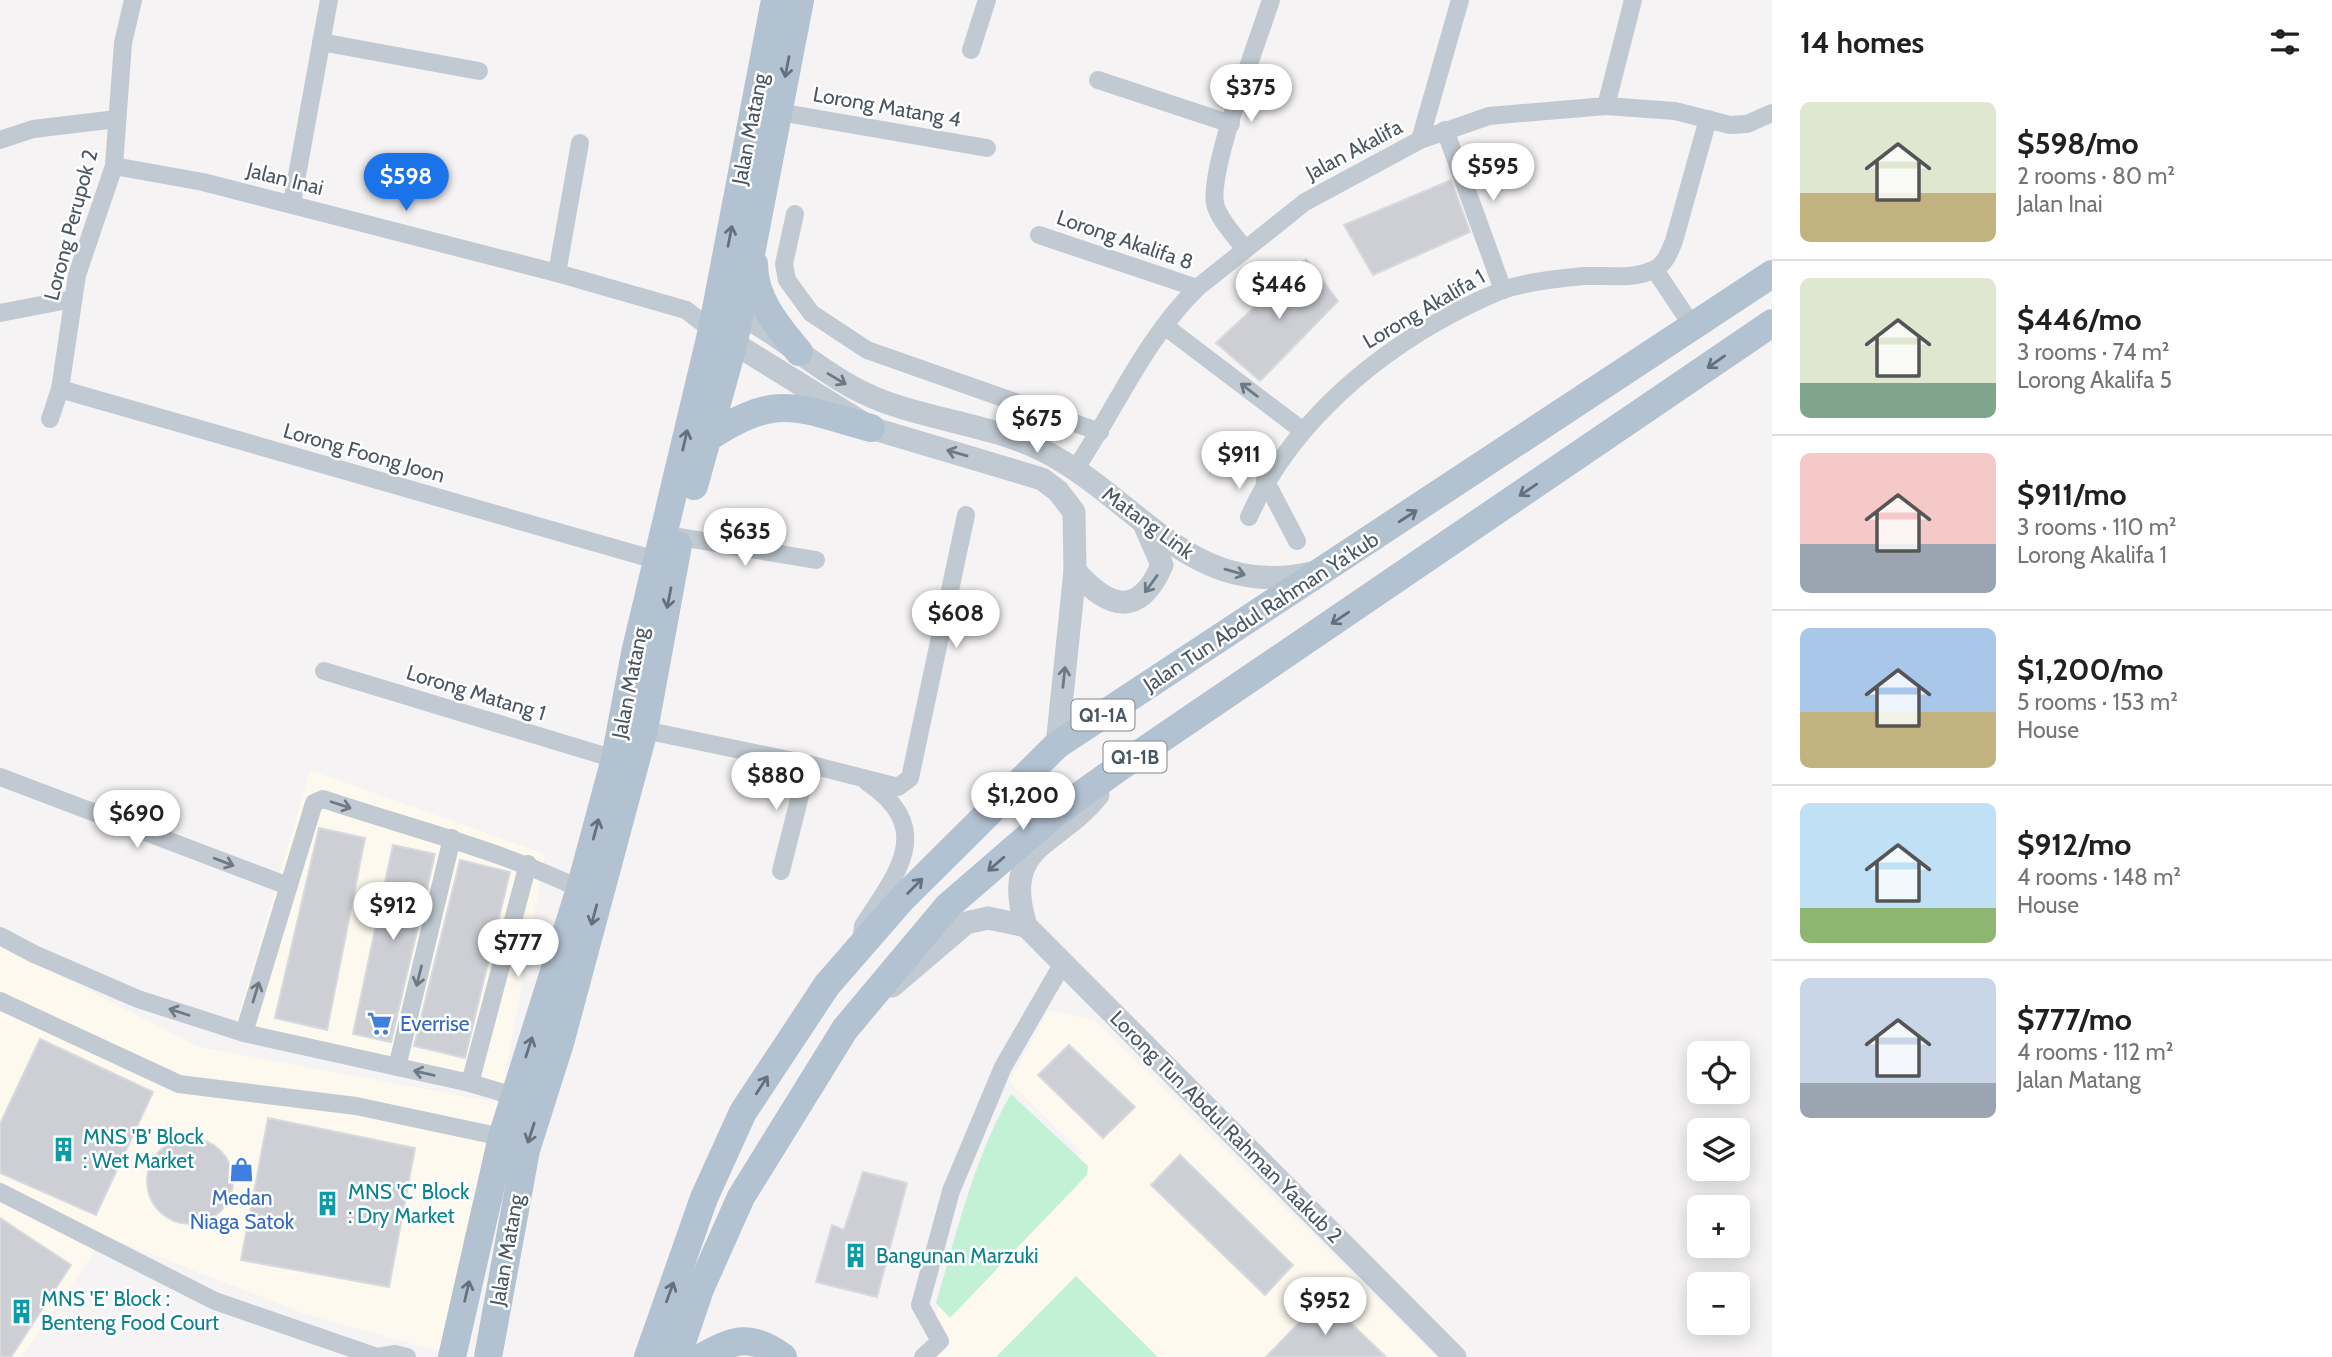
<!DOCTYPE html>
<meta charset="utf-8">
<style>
:root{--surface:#fff;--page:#f2f2f2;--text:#202124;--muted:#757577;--line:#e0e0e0;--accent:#1a73e8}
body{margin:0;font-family:Cabin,sans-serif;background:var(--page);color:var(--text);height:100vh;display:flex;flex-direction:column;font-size:26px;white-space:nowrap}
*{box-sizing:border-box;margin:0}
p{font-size:23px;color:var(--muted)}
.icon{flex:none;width:38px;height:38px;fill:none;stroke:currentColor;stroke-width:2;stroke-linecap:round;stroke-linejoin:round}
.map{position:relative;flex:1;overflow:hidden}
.side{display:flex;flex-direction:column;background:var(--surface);width:560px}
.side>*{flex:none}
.fabs{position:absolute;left:1687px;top:1041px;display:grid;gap:14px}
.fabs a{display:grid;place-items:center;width:63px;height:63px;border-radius:10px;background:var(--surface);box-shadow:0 4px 18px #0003;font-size:35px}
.price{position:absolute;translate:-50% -60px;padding:0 16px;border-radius:24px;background:#fff;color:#222;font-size:23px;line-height:46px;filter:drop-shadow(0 2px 4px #0008)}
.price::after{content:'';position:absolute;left:50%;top:42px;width:21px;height:16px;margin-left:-10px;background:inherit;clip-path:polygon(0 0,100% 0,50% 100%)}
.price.selected{background:var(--accent);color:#fff}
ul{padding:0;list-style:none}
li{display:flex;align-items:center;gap:21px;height:175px;padding:0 28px}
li+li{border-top:2px solid var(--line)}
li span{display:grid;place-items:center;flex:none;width:196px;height:140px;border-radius:10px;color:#555}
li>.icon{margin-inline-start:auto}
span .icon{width:84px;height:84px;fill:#fffc;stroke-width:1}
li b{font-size:30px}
h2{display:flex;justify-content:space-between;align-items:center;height:84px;padding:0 28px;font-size:30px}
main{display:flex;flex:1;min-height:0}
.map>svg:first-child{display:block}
.commercial{fill:#fdf9ef}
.green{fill:#c3f1d5}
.building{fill:#cdcfd5;stroke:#d7d9de;stroke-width:2}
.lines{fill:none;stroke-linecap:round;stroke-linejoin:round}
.minor{stroke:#c1cad2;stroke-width:18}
.tertiary{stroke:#c1cad2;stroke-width:23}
.primary{stroke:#b3c2d1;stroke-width:28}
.oneway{stroke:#64717d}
.oneway2{stroke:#6e7983}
.labels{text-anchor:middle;stroke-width:5;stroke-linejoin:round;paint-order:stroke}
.shield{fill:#fff;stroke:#808990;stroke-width:2}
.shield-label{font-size:19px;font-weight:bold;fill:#4a5661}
.street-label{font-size:21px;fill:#4a5661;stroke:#fff}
.shop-label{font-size:21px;fill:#366cbe;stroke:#fff;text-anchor:start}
.culture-label{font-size:21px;fill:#0d838f;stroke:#fff;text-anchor:start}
</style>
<main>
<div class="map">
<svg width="1772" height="1357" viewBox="0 0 1772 1357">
<rect width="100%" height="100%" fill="#f5f3f3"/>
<g class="commercial">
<polygon points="310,770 545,854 503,1089 235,1027"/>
<polygon points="0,945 199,1047 501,1103 439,1351 308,1315 105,1236 22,1357 0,1357"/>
<polygon points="1049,1010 1094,1020 1436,1357 923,1357 931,1322 943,1299 1082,1153 1009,1082"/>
</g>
<g class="green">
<path d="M1011,1094L1088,1166L1087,1175L950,1318L936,1303C957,1232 974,1158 1011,1094Z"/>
<polygon points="1076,1276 1158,1357 996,1357"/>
</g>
<g class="building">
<polygon points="1451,180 1470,232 1373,275 1344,225"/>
<polygon points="1306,259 1338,301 1260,381 1216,343"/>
<polygon points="319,828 365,838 327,1030 275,1018"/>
<polygon points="393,845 435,854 391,1042 353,1034"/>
<polygon points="460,860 510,872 465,1058 414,1046"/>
<polygon points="40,1039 153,1092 96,1215 0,1173 0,1124"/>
<polygon points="1069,1045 1135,1107 1103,1138 1038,1075"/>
<polygon points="268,1118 415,1148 389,1287 241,1260"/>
<circle cx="190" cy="1181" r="43"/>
<polygon points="1180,1155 1293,1265 1265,1295 1151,1185"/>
<polygon points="863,1172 907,1183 877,1297 816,1282 832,1225 844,1230"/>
<polygon points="0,1218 71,1265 11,1357 0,1357"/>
<polygon points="1327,1300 1386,1357 1266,1357 1315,1306"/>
</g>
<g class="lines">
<g class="minor">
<polyline points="321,42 479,71"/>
<polyline points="971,50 987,0"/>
<polyline points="1098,80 1231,124"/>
<polyline points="1606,106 1633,0"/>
<polyline points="779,112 987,148"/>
<polyline points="1445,130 1503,290"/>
<polyline points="0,140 33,129 117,119"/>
<polyline points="1420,140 1460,0"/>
<polyline points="114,166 203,182 557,273 686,310 712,330"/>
<polyline points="292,203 329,0"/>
<polyline points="795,214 784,264 787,280 811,313 867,350 1100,432"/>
<polyline points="1039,235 1197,288"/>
<path d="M1244,248C1235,236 1217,217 1215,203C1209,167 1258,41 1271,0"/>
<polyline points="1655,270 1693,327"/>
<polyline points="557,273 580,143"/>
<polyline points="0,313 73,299"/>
<polyline points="1166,327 1303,431"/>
<polyline points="60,389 656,560"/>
<polyline points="50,419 60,389 77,275 114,166 123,43 133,0"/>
<path d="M1076,468C1116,408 1145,339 1197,288L1305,202L1420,140L1489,116L1606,106L1675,111L1730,125L1747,124L1772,113"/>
<polyline points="1265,480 1297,541"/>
<path d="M1249,517C1296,412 1396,335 1500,291C1521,283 1561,278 1584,276C1606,275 1632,280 1653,270C1665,265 1669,253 1674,241L1708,119"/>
<polyline points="680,537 816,560"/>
<polyline points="324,671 615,759"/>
<polyline points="644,730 808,764 898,787 910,778 966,515"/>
<polyline points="0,777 288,886"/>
<polyline points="781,871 808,764"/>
<path d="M862,934L863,926C896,874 937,829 867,782"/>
<polyline points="0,936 34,954 138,999 244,1033"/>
<polyline points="0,1001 179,1084 356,1106 502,1137"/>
<polyline points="397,1067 452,838"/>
<polyline points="470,1083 528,864"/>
<path d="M514,1096L470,1083L244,1033L314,803L323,799C410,828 497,849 580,889"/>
<polyline points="0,1192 215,1301 377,1357 395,1354 407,1357"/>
<polyline points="923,1357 940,1341 920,1305 951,1191 1003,1067 1063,963"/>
</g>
<g class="tertiary">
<path d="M726,307C783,333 826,381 885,402C937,421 993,426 1042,450C1136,497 1191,601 1312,573"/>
<polyline points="719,334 871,428 1042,479 1058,491 1074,512 1075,571 1057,745"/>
<path d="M1075,571C1109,609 1139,618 1162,565L1145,526"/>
<path d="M1098,795C1058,846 1000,843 1026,926L1455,1357"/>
<polyline points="892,986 966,923 988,918 1026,926"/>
</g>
<g class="primary">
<path d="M754,264C754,299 778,327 799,352"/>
<path d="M706,439C777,392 794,407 871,428"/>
<polyline points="694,486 734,342 800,0"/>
<polyline points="452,1357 502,1137 580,889 615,759 635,653 712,330 775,0"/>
<polyline points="488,1357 526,1150 560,1043 644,730 678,545"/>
<polyline points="648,1357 704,1198 743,1112 827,985 901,900 1057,745 1772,274"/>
<polyline points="677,1357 700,1289 741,1197 845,1029 948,906 1058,811 1117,769 1772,323"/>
<path d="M702,1357C735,1339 750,1333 783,1357"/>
</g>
</g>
<defs><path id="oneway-shaft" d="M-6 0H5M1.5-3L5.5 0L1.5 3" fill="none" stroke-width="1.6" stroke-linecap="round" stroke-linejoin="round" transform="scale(1.75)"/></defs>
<g class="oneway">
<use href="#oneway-shaft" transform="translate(787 67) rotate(101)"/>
<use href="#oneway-shaft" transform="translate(730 236) rotate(-79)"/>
<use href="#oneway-shaft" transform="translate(1716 362) rotate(145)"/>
<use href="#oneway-shaft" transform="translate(685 440) rotate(-77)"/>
<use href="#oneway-shaft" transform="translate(1528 490) rotate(146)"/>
<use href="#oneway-shaft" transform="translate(1408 516) rotate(-33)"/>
<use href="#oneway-shaft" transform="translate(669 598) rotate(101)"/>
<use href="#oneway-shaft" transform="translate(1340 618) rotate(146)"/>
<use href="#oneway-shaft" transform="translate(596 829) rotate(-75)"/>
<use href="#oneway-shaft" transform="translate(996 864) rotate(139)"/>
<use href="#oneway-shaft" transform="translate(915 886) rotate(-45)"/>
<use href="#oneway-shaft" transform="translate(594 915) rotate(105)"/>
<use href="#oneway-shaft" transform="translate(529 1047) rotate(-72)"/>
<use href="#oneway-shaft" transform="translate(762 1085) rotate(-57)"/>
<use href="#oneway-shaft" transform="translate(531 1133) rotate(108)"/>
<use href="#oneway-shaft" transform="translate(467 1291) rotate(-77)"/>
<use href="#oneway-shaft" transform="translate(670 1292) rotate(-70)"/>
</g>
<g class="oneway2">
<use href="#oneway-shaft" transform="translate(837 379) rotate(31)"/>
<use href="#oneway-shaft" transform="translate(1249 390) rotate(-143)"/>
<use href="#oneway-shaft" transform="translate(957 453) rotate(-164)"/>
<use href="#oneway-shaft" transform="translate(1235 572) rotate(16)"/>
<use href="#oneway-shaft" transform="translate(1151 584) rotate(126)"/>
<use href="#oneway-shaft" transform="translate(1064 677) rotate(-84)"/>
<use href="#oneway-shaft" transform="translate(341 805) rotate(18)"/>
<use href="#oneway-shaft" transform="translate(224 862) rotate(21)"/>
<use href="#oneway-shaft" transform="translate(419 976) rotate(104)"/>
<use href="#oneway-shaft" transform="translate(256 992) rotate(-73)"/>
<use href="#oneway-shaft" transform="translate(179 1012) rotate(-162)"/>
<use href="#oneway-shaft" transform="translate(424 1073) rotate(-167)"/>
</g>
<defs>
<symbol id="supermarket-bare" viewBox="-9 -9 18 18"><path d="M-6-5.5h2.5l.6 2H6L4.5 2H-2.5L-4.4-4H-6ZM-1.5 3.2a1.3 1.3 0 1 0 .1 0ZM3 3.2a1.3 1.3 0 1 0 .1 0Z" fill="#3f7fe0" stroke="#fff" stroke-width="2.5" paint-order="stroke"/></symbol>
<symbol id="building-bare" viewBox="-9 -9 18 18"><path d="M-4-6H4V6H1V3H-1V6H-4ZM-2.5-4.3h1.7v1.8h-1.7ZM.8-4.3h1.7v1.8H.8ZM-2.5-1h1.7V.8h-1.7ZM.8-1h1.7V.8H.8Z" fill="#0f9aa8" stroke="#fff" stroke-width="2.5" paint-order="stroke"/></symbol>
<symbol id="shop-bare" viewBox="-9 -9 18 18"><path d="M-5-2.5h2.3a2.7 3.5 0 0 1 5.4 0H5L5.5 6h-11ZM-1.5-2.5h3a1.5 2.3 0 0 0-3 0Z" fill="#3f7fe0" stroke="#fff" stroke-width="2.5" paint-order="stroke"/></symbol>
</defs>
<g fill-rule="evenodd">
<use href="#supermarket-bare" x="362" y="1006" width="35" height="35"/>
<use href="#building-bare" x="46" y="1132" width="35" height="35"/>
<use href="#shop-bare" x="224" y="1152" width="35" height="35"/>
<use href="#building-bare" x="310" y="1186" width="35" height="35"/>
<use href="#building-bare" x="838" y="1238" width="35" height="35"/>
<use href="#building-bare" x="4" y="1294" width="35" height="35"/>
</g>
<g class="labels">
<g class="shield">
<rect x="1071.5" y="699.5" width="63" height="31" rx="5"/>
<rect x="1103.5" y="741.5" width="63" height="31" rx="5"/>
</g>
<g class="shield-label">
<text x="1103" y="722">Q1-1A</text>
<text x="1135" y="764">Q1-1B</text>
</g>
<g class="street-label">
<text transform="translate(887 107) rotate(10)" y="7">Lorong Matang 4</text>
<text transform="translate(750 129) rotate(-79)" y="7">Jalan Matang</text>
<text transform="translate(1354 150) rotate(-28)" y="7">Jalan Akalifa</text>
<text transform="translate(285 179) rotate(14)" y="7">Jalan Inai</text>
<text transform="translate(71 225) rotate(-75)" y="7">Lorong Perupok 2</text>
<text transform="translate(1125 240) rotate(19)" y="7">Lorong Akalifa 8</text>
<text transform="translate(1424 309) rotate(-30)" y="7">Lorong Akalifa 1</text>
<text transform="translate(364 453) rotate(16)" y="7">Lorong Foong Joon</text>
<text transform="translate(1148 523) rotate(36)" y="7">Matang Link</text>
<text transform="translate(1261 612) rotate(-33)" y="7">Jalan Tun Abdul Rahman Ya'kub</text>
<text transform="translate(630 683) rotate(-79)" y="7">Jalan Matang</text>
<text transform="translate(476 693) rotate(17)" y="7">Lorong Matang 1</text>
<text transform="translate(1226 1127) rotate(45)" y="7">Lorong Tun Abdul Rahman Yaakub 2</text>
<text transform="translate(507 1250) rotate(-80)" y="7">Jalan Matang</text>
</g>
<g class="shop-label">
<text x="400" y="1031">Everrise</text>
<text x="242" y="1205" text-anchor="middle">Medan<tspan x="242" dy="24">Niaga Satok</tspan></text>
</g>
<g class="culture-label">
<text x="83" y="1144">MNS 'B' Block<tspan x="83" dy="24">: Wet Market</tspan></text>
<text x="348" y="1199">MNS 'C' Block<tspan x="348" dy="24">: Dry Market</tspan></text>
<text x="876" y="1263">Bangunan Marzuki</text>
<text x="41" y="1306">MNS 'E' Block :<tspan x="41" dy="24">Benteng Food Court</tspan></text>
</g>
</g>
</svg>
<div class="fabs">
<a><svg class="icon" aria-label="locate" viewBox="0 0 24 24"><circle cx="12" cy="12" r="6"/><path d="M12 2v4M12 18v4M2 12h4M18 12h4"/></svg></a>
<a><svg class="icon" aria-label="layers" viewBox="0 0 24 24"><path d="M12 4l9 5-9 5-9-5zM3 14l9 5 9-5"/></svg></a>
<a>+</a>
<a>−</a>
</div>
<b class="price" style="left:1251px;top:124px">$375</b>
<b class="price" style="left:1493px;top:203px">$595</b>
<b class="price selected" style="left:406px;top:213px">$598</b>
<b class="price" style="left:1279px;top:321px">$446</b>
<b class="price" style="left:1037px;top:455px">$675</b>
<b class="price" style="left:1239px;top:491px">$911</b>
<b class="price" style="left:745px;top:568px">$635</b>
<b class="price" style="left:956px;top:650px">$608</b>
<b class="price" style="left:776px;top:812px">$880</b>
<b class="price" style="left:1023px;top:832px">$1,200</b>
<b class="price" style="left:137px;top:850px">$690</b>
<b class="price" style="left:393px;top:942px">$912</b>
<b class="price" style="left:518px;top:979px">$777</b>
<b class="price" style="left:1325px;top:1337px">$952</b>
</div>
<section class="side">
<h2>14 homes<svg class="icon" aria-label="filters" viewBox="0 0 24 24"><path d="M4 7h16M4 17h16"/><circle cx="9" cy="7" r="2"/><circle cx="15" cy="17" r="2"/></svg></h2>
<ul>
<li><span style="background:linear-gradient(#dfe7d0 65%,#c2b280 0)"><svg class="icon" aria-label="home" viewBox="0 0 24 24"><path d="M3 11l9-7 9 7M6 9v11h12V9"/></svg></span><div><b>$598/mo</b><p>2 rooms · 80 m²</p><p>Jalan Inai</p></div></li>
<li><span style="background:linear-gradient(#dfe7d0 75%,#7fa58c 0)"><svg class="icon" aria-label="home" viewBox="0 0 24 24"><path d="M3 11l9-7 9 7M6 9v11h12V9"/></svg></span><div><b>$446/mo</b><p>3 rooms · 74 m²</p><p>Lorong Akalifa 5</p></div></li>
<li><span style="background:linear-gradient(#f6c9c9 65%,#9aa5b1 0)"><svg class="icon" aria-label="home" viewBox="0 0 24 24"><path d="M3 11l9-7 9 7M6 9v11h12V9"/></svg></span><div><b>$911/mo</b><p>3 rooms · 110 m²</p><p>Lorong Akalifa 1</p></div></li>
<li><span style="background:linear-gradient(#a9c7e8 60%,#c2b280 0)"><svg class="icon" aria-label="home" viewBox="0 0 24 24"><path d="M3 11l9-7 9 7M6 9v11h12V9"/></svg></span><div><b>$1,200/mo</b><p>5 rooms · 153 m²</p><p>House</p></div></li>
<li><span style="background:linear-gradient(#bfe0f5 75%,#8fb573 0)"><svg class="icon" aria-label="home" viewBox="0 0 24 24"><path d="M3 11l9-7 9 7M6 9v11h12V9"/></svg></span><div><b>$912/mo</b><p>4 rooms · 148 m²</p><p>House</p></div></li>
<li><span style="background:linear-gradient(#c9d6e8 75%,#9aa5b1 0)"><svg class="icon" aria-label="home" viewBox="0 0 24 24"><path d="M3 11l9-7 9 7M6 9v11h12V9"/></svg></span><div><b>$777/mo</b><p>4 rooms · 112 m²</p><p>Jalan Matang</p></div></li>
</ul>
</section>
</main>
